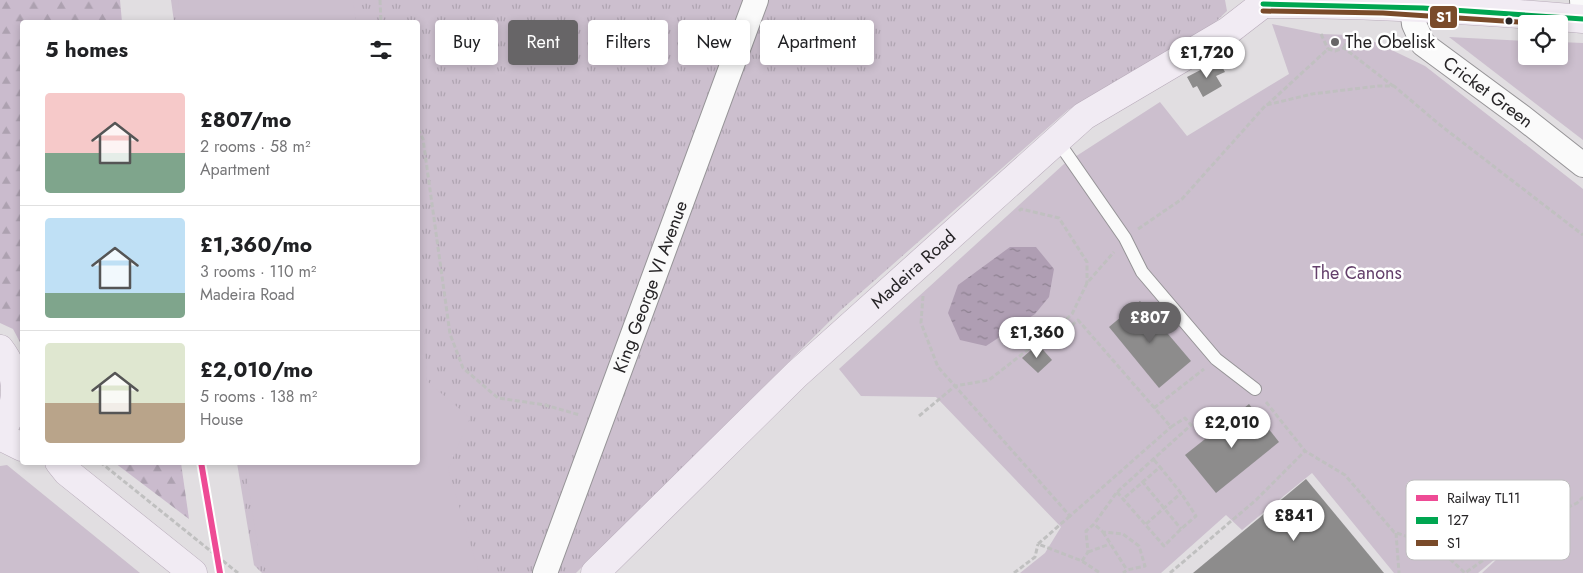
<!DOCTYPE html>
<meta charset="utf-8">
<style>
:root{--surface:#fff;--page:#f6f6f6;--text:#202124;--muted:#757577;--line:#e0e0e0;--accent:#676567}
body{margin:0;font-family:Jost,sans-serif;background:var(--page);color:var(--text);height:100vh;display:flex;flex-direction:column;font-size:19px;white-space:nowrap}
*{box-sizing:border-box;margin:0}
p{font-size:16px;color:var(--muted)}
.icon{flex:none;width:28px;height:28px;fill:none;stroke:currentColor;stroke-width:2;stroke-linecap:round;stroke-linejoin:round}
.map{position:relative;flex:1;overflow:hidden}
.panel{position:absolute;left:20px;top:20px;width:400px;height:445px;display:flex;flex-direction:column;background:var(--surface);border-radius:5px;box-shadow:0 2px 8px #0003}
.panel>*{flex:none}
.banner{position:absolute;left:435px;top:20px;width:475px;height:45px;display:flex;gap:10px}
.tools{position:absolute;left:1518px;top:15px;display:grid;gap:10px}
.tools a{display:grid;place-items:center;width:50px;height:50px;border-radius:5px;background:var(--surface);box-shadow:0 2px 8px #0003;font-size:25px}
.price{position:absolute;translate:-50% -42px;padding:0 11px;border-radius:18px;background:#fff;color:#222;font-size:16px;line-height:32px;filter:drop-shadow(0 1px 2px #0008)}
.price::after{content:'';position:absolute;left:50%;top:30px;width:15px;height:11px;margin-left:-8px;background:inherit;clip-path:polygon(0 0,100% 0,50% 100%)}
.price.on{background:var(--accent);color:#fff}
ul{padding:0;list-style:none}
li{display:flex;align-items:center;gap:15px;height:125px;padding:0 25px}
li+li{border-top:1px solid var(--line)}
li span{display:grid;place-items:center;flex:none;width:140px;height:100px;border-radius:5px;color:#555}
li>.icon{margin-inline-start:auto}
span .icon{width:60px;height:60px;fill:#fffc;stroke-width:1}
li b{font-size:21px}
h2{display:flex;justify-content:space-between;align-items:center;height:60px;padding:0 25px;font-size:21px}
.pill{padding:0 18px;border-radius:5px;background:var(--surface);box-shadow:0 2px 8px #0003;font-size:18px;line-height:45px}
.pill.on{background:var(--accent);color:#fff}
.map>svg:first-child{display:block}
.grass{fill:url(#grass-tufts)}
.forest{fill:url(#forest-firs)}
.park{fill:#ccbfce}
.water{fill:url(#water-ripples)}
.building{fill:#8d8c8c}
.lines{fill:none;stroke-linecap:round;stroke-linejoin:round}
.service-casing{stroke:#969497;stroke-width:14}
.minor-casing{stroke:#969497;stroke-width:26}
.primary-casing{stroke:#b8abba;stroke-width:29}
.path{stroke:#c0c0c0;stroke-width:3;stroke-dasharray:5 2.5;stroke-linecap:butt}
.service{stroke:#fafafa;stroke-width:12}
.minor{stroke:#fafafa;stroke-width:24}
.primary{stroke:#f1ebf3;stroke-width:28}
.bus-1-casing{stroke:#fff;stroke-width:9}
.bus-2-casing{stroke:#fff;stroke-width:9}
.bus-1{stroke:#00a651;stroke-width:5}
.bus-2{stroke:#7a4b2a;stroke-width:5}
.rail-1-casing{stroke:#fff;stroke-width:10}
.rail-1{stroke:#ee4b95;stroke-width:6}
.bus-dot{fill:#262426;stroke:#fff;stroke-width:2}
.poi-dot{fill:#676567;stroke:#fff;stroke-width:2}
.labels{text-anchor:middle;stroke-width:5;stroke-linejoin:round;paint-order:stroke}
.poi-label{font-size:18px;fill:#262426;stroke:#fff;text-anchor:start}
.street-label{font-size:18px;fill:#262426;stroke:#fff}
.park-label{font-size:18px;fill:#64406b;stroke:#fff}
.key{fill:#fff;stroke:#bebdbe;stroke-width:1}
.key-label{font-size:14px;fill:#262426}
.line-badge{stroke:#fff;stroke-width:2}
.badge-label{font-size:14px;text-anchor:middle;font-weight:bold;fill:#fff}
</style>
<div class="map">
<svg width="1583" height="573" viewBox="0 0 1583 573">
<defs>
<pattern id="grass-tufts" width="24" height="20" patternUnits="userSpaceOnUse" patternTransform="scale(1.25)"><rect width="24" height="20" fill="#ccbfce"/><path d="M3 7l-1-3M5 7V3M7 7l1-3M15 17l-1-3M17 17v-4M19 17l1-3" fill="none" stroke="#afa4b1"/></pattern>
<pattern id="forest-firs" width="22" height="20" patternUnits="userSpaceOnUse" patternTransform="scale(1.25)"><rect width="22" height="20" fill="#cabbcd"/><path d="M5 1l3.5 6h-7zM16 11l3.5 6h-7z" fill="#ada1b0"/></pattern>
<pattern id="water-ripples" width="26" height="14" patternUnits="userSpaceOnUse" patternTransform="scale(1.25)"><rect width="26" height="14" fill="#af9eb3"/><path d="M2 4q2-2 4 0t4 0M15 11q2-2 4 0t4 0" fill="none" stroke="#8e8191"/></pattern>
</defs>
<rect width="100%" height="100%" fill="#e1dee1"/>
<polygon class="grass" points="171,0 1225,0 1227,11 1206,31 1068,110 841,310 576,573 262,573 254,565 237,463 418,462 418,22 174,22"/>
<g class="forest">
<polygon points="0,0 120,0 122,22 22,22 22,346 13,329 0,323"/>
<polygon points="115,463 181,463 189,519"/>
</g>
<g class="park">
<polygon points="178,0 353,0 356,22 179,22"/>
<polygon points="1272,24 1321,34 1350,35 1375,42 1425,66 1583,189 1583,573 1482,573 1512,545 1478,573 1394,573 1312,473 1242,530 1226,515 1161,573 1020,573 1045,553 1061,527 936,397 861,396 839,369 1064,164 1160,102 1187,136 1289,74"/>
<polygon points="1449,37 1526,41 1526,56 1559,56 1559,42 1583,43 1583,140"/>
<polygon points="418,161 421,166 418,221"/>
<polygon points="418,238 427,381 470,418 448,469 479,573 271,573 260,563 245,463 418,462"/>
<polygon points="7,465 140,573 0,573 0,466"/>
</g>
<polygon class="water" points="1010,247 1036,247 1054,269 1049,297 1035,314 986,346 960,340 948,313 958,285"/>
<g class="building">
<polygon points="1220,63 1225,72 1216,76 1222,86 1203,97 1197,86 1193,88 1187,77 1210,65 1212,68"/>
<polygon points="1140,301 1191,361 1159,388 1109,327"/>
<polygon points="1038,344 1052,360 1038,373 1022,358"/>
<polygon points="1249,404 1279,442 1216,493 1185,455"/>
<polygon points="1306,479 1384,573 1193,573"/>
</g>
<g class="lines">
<defs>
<polyline id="service" points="1057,140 1125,238 1142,272 1216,359 1255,389"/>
<g id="minor">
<polyline points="1582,0 1583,19"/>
<path id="s1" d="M1412,7L1414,24L1423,44L1522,117L1583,165"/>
<path id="s2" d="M545,573L756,0"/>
</g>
<g id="primary">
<path d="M1263,4C1370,3 1476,10 1583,19"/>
<path d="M0,349C20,375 20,406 0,432"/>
<polyline points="0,436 22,447"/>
<polyline points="59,462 67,472 193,573"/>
<path id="s3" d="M595,573L797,374L1084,116L1228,31L1263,4"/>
</g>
</defs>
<use href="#service" class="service-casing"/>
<use href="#minor" class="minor-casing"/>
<use href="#primary" class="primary-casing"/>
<g class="path">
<polyline points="380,0 381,22"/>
<polyline points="1321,34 1328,49"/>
<polyline points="1344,48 1350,35"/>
<polyline points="1267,105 1328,49 1335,51 1344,48 1393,86"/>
<polyline points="418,129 423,139 450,334 463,368 498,398 545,405 580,415"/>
<polyline points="1019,211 1021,209 1059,218 1087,262 1087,283"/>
<polyline points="1138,229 1182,199 1266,105 1312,94 1378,86 1394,86 1440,125 1583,235"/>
<polyline points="923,296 921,323 938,367 955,386 989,380 1062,323 1072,314 1087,283 1114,252"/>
<polyline points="1049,345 1078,320 1171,427 1185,418 1191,425 1117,492 1094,524"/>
<polyline points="1266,402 1305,451 1345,475 1394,532 1437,547 1465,573 1539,521 1577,503 1583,497"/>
<polyline points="1154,408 1204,369"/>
<polyline points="919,416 955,386 1070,516 1171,427"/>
<polyline points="1154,460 1160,467"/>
<polyline points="100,462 238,573"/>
<polyline points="1142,481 1181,529"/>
<polyline points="1117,492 1164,546 1181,529 1196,516 1181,493 1160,467 1123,499"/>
<polyline points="1070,516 1038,544 1082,561 1100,573"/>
<polyline points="1146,524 1181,493"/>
<polyline points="1103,532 1127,570"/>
<polyline points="1396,533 1399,573"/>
<polyline points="1088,552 1110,544"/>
<polyline points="1082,561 1088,552 1086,531 1094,524 1103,532 1123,534 1139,546 1145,566 1127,570 1123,573"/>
<polyline points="1014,573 1035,557 1038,544"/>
<polyline points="1170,573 1256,500 1305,451"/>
</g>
<use href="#service" class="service"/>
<use href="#minor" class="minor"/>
<use href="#primary" class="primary"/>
<defs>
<polyline id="bus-1" points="1263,4 1423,8 1583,19"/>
<polyline id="bus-2" points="1263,11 1383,13 1549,24"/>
</defs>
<use href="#bus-1" class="bus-1-casing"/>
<use href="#bus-2" class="bus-2-casing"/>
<use href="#bus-1" class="bus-1"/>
<use href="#bus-2" class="bus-2"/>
<defs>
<polyline id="rail-1" points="201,462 220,573"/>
</defs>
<use href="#rail-1" class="rail-1-casing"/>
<use href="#rail-1" class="rail-1"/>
</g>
<circle class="bus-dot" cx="1509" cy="21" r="4.5"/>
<circle class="poi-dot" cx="1335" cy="42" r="5"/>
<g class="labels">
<g class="poi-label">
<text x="1345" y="48">The Obelisk</text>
</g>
<g class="street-label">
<text dy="6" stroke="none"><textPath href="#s1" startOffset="120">Cricket Green</textPath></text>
<text dy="6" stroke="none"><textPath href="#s3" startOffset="440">Madeira Road</textPath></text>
<text dy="6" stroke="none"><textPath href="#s2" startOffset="305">King George VI Avenue</textPath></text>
</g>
<g class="park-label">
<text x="1357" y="279">The Canons</text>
</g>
</g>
<rect x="1406" y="480" width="164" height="80" rx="8" class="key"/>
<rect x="1416" y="495" width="22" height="6" fill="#ee4b95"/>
<rect x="1416" y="517" width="22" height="7" fill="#00a651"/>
<rect x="1416" y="540" width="22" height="6" fill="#7a4b2a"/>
<g class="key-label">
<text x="1447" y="503">Railway TL11</text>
<text x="1447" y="525">127</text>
<text x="1447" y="548">S1</text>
</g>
<rect class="line-badge" x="1429" y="5" width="29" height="24" rx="5" fill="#7a4b2a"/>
<g class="badge-label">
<text x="1444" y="22">S1</text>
</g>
</svg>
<div class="tools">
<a><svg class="icon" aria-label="locate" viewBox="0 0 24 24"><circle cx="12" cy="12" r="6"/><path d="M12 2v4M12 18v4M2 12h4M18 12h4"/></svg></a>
</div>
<b class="price" style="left:1207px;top:79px">£1,720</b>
<b class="price on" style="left:1150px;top:344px">£807</b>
<b class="price" style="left:1037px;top:359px">£1,360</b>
<b class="price" style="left:1232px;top:449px">£2,010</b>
<b class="price" style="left:1294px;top:542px">£841</b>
<div class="banner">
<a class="pill">Buy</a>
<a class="pill on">Rent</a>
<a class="pill">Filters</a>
<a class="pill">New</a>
<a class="pill">Apartment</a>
</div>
<section class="panel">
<h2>5 homes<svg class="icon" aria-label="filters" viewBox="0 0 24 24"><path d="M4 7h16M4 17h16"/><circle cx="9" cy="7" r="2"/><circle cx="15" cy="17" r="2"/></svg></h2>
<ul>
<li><span style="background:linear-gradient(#f6c9c9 60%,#7fa58c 0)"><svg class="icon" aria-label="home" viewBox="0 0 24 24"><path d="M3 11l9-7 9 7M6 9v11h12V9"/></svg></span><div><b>£807/mo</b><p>2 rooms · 58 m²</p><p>Apartment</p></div></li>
<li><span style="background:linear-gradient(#bfe0f5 75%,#7fa58c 0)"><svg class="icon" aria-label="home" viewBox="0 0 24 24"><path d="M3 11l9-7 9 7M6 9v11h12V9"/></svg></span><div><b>£1,360/mo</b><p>3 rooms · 110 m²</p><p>Madeira Road</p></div></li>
<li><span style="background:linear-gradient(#dfe7d0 60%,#b9a48a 0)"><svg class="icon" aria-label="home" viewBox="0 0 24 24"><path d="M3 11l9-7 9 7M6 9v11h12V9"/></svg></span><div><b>£2,010/mo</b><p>5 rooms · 138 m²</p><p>House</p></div></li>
</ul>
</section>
</div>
